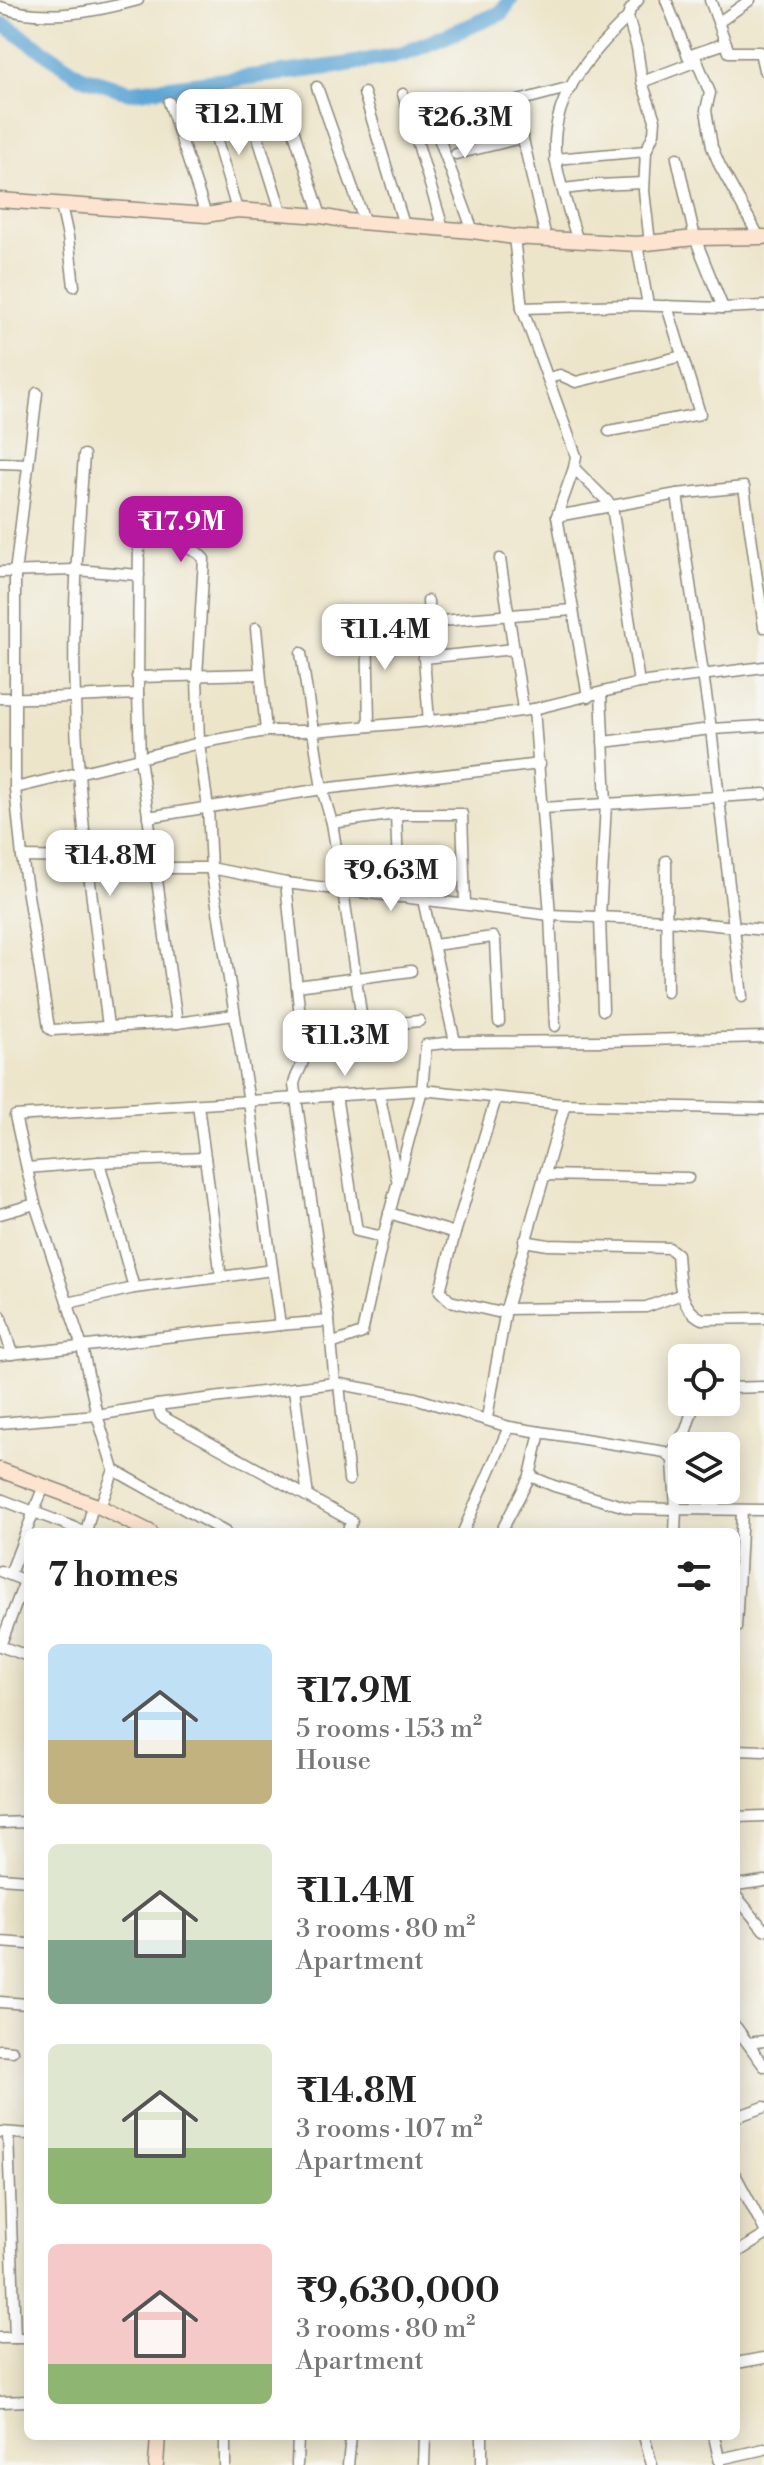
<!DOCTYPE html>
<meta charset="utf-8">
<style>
:root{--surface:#fff;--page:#f6f6f6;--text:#222;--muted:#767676;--accent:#b5179e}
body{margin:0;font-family:"Libre Bodoni",serif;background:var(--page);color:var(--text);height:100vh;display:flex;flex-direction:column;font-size:30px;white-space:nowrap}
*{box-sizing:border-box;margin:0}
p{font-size:26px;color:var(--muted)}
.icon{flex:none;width:44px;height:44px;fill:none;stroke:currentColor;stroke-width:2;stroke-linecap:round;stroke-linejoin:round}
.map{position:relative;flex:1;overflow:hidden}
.details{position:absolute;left:24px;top:1528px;width:716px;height:912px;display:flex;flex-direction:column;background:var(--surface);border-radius:12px;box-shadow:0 4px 20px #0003}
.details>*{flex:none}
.fabs{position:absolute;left:668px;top:1344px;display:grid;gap:16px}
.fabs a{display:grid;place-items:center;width:72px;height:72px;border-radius:12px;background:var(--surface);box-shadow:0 4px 20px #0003;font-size:40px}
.price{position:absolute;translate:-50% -68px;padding:0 18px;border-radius:16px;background:#fff;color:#222;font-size:26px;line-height:52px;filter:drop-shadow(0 2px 4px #0008)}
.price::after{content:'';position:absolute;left:50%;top:48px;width:24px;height:18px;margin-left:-12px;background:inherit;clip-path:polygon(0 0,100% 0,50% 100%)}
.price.selected{background:var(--accent);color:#fff}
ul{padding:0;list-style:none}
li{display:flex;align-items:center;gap:24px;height:200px;padding:0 24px}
li span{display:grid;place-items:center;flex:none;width:224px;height:160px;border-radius:12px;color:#555}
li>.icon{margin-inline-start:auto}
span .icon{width:96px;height:96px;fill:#fffc;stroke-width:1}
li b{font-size:34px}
h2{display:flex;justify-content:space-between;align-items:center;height:96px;padding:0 24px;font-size:34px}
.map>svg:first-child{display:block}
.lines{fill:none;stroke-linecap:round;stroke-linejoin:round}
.river{stroke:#5ea6d5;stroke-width:16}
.street-casing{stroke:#8c887a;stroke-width:13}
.secondary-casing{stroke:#8c887a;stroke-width:17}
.street{stroke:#fff;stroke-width:10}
.secondary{stroke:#fde4d1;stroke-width:14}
</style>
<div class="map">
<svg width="764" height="2465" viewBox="0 0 764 2465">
<rect width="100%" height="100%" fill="#f6f6f2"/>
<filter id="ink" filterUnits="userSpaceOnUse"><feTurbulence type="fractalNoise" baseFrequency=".0125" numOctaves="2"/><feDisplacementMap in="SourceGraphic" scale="16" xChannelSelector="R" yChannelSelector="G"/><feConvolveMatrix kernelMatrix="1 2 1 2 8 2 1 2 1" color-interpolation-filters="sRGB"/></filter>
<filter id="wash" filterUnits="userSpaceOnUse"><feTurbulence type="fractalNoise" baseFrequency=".006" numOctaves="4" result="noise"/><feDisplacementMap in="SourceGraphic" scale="32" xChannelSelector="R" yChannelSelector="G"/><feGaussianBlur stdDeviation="1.8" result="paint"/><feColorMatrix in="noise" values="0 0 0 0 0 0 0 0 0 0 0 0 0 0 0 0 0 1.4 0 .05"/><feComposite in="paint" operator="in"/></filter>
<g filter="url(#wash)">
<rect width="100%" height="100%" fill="#ede5ca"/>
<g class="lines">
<polyline class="river" points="0,25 5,25 80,76 130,92 337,66 403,54 501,13 510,0"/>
</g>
</g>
<g filter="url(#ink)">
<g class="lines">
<defs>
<g id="street">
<polyline points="638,0 630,10 628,17 637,48 642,82 655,120 654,133 646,151 644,191 650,243"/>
<polyline points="666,0 688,56 697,61"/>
<polyline points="710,0 729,52 760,52 764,70"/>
<path d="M0,7C43,22 95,12 138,0"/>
<polyline points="719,22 750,0"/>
<polyline points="688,56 726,43"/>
<polyline points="642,82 697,61 710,93 706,110 712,147 720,166 759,237"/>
<polyline points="317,87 365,223"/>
<polyline points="364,93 404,225"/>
<polyline points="403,94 443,228"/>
<polyline points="425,100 473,231"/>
<polyline points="284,101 321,216"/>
<polyline points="169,102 206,215"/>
<polyline points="249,109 282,214"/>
<polyline points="209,114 237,210"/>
<polyline points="456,154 521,138"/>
<polyline points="677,158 695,238 723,308"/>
<polyline points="555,159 646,151"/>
<polyline points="563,189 598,185 644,183"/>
<polyline points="61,205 68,237 74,286"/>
<polyline points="514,237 522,308 576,456 574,468 557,516 588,697"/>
<polyline points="546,238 515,105 518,101 571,87"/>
<path d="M577,239C570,213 560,187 556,161C547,100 589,56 628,17"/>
<polyline points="637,244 648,305"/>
<polyline points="522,308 629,305 723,308 764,306"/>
<polyline points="548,378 560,375 576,382 682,356"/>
<polyline points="609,431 700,414 667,306"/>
<path d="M84,455C78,536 72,618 75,699C78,809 95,918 108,1027"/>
<polyline points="0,463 28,464"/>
<polyline points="574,468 612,506 639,683"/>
<polyline points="677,494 711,729 742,997"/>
<polyline points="557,516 677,494 744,487 764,627"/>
<polyline points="500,559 523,709"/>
<polyline points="0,572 76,570 139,575"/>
<polyline points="428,601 429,622 424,658 429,722"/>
<polyline points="367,619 369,726"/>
<polyline points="429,622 572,610"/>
<polyline points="256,628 266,731"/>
<polyline points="301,653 322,789 332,823 343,890 363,1027"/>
<polyline points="424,658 514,649"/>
<polyline points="137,677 259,674"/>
<polyline points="601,693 606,803 600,917 603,1010"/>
<polyline points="138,694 139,529 143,525 198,553 204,559 197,677 199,743 208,808 211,868 249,1102 280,1325"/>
<path d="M0,698C46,699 92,696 138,694L140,758L15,788V573L37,393"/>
<polyline points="534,709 550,915 555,1026"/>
<polyline points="603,742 711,729 764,726"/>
<polyline points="15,788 22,857 49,1028 52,1030 177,1023 234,1015"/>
<polyline points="543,808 764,794"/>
<polyline points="396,814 399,897"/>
<polyline points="148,817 322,789 540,764"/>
<polyline points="332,823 396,814 462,814 465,904"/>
<polyline points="22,857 88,858 155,868 211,868 286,883 550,915 667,920 764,930"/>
<polyline points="666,861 667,992"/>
<path d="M286,883L304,1055C304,1067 295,1074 294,1085L329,1321"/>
<polyline points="423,900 455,1042"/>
<polyline points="434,945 493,937 495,940 499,1022"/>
<polyline points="297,986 411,971"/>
<polyline points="177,1023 140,758 199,743 266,731 314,731 487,716 534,709 639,683 764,667"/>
<polyline points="302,1033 419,1021"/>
<polyline points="379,1093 397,1179"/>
<polyline points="496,1098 455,1233 440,1291 450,1301 497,1312 506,1309 565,1104"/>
<polyline points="99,1162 134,1288 221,1277 198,1105"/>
<polyline points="27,1168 99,1162 205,1158"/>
<polyline points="544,1175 688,1178"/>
<polyline points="35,1204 82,1347 97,1415 114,1470 100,1507"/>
<polyline points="389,1213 455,1233"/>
<polyline points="0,1214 35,1204 15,1116 422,1090 426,1045 455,1042 604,1041 764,1037"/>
<polyline points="383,1237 422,1090 561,1104 764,1109"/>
<path d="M524,1241L548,1245L669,1248L677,1254C679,1277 678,1308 702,1319L764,1318"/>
<polyline points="221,1277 272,1270"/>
<polyline points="68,1303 134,1288"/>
<polyline points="0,1315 12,1354"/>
<polyline points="331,1344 362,1333 383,1237 357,1231 336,1095"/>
<path d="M0,1355C110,1345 219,1329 329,1321L335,1383"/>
<polyline points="339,1384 349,1480"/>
<polyline points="294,1388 308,1497"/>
<polyline points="726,1388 764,1387"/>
<polyline points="157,1405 161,1416 352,1521 347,1532"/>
<polyline points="487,1418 506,1309 646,1307 682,1294"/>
<polyline points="0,1423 97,1415 157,1405 335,1383 415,1398 509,1427 665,1452 673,1460 676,1509 629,1508 554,1486 530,1476"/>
<polyline points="670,1455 686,1430 695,1402"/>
<polyline points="114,1470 225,1532"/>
<polyline points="0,1499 86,1532"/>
<polyline points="86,1532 93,1505"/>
<polyline points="463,1532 509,1427"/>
<polyline points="501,1532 530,1476 540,1432"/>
<polyline points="675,1532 676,1509 764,1510"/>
<polyline points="0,1571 28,1582"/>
<polyline points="10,1574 43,1488"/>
<polyline points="736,1628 742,1511"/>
<polyline points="0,1646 25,1581"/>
<polyline points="0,1646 28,1656"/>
<polyline points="736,1750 764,1751"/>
<polyline points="736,1817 764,1816"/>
<polyline points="0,1823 28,1822"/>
<polyline points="0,1878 28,1880"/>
<polyline points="736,1885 764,1881"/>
<polyline points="736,1896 764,1930"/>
<polyline points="0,1942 28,1944"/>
<polyline points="0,2002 28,2004"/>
<polyline points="736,2027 764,2066"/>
<polyline points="748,2043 764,2041"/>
<polyline points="0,2050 12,2051"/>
<polyline points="736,2117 764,2107"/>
<polyline points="0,2132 28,2134"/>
<polyline points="8,2133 15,2338"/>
<polyline points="736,2176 764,2229"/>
<polyline points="736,2253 764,2236"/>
<polyline points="0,2338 28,2338"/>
<polyline points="736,2363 764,2358"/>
<polyline points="0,2402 28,2401"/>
<polyline points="644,2436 652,2465"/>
<polyline points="714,2436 720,2463"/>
<polyline points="720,2459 764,2449"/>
<polyline points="225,2465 225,2436"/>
<polyline points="297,2465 298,2436"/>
<polyline points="348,2465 351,2436"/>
<polyline points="424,2465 425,2436"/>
<polyline points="482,2465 482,2436"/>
</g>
<g id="secondary">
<polyline points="0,200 206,215 237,210 321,216 347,221 473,231 514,237 637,244 695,238 764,237"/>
<polyline points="0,1470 100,1507 150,1532"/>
<polyline points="156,2465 158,2436"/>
</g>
</defs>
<use href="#street" class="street-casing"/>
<use href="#secondary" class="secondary-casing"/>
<use href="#street" class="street"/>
<use href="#secondary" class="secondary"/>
</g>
</g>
</svg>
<div class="fabs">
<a><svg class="icon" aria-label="locate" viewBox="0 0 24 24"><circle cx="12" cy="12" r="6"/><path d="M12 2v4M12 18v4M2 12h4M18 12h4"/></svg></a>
<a><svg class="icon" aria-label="layers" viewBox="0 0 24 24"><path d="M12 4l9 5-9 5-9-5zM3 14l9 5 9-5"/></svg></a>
</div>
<b class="price" style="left:239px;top:157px">₹12.1M</b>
<b class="price" style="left:465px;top:160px">₹26.3M</b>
<b class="price selected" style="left:181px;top:564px">₹17.9M</b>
<b class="price" style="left:385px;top:672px">₹11.4M</b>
<b class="price" style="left:110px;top:898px">₹14.8M</b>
<b class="price" style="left:391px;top:913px">₹9.63M</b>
<b class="price" style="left:345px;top:1078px">₹11.3M</b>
<section class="details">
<h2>7 homes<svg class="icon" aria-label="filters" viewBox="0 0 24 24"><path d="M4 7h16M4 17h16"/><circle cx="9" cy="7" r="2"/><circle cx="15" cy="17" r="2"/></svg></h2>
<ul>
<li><span style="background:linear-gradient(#bfe0f5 60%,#c2b280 0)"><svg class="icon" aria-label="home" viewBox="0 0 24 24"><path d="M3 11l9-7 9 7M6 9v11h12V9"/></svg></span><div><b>₹17.9M</b><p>5 rooms · 153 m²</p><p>House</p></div></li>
<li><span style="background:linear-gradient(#dfe7d0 60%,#7fa58c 0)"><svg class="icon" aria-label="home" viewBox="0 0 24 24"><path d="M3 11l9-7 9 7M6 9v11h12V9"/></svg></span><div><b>₹11.4M</b><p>3 rooms · 80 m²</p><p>Apartment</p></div></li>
<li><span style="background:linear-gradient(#dfe7d0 65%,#8fb573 0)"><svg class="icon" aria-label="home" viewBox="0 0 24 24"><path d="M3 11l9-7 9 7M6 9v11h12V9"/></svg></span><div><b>₹14.8M</b><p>3 rooms · 107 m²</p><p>Apartment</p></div></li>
<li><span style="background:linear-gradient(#f6c9c9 75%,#8fb573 0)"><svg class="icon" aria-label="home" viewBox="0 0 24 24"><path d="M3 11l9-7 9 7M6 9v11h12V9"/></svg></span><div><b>₹9,630,000</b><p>3 rooms · 80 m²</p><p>Apartment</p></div></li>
</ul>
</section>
</div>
